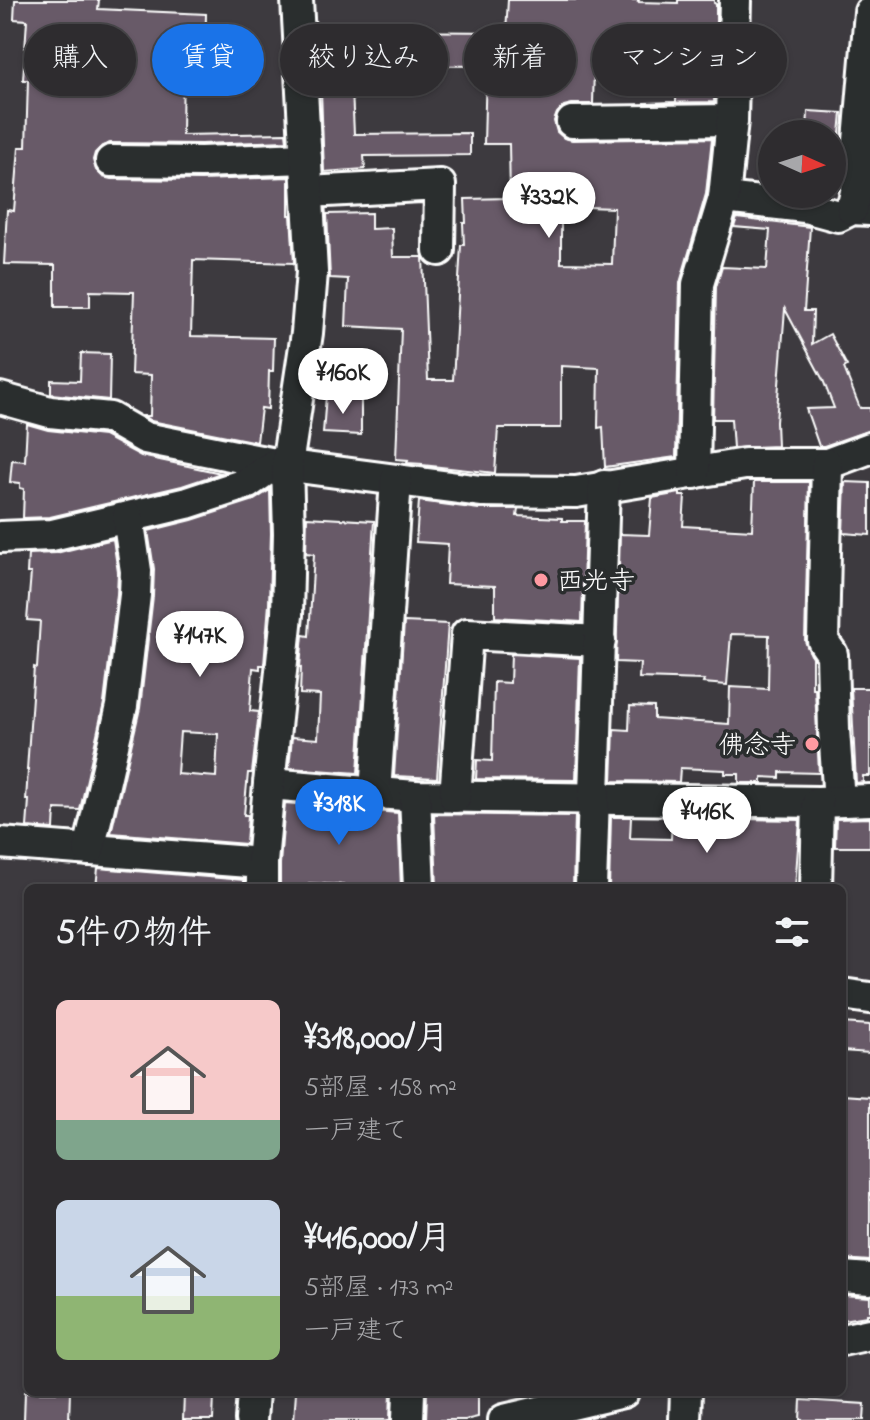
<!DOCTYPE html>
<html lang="ja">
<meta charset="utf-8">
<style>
:root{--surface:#2e2c2f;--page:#363437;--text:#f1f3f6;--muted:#a7a7aa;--line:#49484b;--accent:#1a73e8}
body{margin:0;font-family:"Indie Flower","Klee One",sans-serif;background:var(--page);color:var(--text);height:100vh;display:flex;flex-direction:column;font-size:30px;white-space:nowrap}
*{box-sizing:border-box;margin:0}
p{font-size:26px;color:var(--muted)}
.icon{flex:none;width:44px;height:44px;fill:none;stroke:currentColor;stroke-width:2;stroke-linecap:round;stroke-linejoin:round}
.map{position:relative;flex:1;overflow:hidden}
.drawer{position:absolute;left:24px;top:884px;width:822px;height:512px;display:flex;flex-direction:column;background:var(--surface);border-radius:12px;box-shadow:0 2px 6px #0004,0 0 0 2px var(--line)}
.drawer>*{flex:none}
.guide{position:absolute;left:24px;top:24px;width:822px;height:72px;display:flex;gap:16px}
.needle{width:52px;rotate:93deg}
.tools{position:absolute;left:758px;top:120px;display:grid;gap:16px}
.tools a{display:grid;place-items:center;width:88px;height:88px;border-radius:50%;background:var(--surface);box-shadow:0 2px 6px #0004,0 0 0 2px var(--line);font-size:40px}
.price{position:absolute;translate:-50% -68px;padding:0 18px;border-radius:28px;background:#fff;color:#222;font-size:26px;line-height:52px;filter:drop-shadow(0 2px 4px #0008)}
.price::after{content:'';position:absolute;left:50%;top:48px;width:24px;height:18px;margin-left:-12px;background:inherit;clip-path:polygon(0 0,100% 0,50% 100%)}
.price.current{background:var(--accent);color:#fff}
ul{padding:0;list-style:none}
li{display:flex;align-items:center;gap:24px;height:200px;padding:0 32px}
li span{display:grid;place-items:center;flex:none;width:224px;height:160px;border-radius:12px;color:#555}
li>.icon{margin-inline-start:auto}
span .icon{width:96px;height:96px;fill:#fffc;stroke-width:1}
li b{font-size:34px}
h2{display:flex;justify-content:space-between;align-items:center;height:96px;padding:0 32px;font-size:34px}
.pill{padding:0 28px;border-radius:36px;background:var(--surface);box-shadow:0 2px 6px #0004,0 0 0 2px var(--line);font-size:28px;line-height:72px}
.pill.current{background:var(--accent);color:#fff}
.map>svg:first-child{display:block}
.building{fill:#685a67;stroke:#fff;stroke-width:2;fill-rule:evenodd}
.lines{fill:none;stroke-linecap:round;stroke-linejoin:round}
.minor-casing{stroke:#fff;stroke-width:36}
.minor{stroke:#2a2d2e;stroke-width:30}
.poi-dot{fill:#ff9aa2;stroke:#2a2d2e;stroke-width:3}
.labels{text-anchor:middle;stroke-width:7;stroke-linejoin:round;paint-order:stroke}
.poi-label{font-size:26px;fill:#fff;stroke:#2a2d2e;text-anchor:start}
</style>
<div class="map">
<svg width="870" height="1420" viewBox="0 0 870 1420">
<rect width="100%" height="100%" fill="#3d3a3f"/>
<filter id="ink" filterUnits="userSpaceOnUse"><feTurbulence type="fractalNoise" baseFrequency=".0125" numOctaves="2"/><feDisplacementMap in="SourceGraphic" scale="16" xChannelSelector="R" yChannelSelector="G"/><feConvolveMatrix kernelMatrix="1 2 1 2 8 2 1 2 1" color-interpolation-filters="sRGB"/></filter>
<g filter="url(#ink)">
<g class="building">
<polygon points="15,0 99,0 98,9 206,14 205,57 183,56 182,135 286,133 287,141 201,144 110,143 102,146 95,153 93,160 96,170 103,177 111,179 201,180 289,177 289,215 291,215 294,263 193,260 191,336 274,338 273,371 269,371 268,409 261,408 257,442 151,421 143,416 150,416 151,375 131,374 134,292 90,291 90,307 55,307 55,265 4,264 7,210 14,211 19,147 26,147 28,80 23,80 27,20 14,19"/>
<path d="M508,0H639L638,2L678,3V0H714V3L716,4V29H703L702,74L715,75L714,102L644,103L676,102L677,64L617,62V67H594L593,104H572L564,106L557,113L554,121L557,132L564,138L572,140L712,138L706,194L680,283L676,457L605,467L603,427L598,428L599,368L561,366V428H498L495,473L422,465V464L407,463L408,460L396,459L401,329L346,326L348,279L330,278L327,214L371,213V229L392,228L393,257H423L428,380H453L461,245H464L463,223H466L465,199L510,198L509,144H484L486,66L372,65V31L506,32ZM561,206L614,208L612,264L561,263Z"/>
<polygon points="321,27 362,27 362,46 320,47"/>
<polygon points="352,89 354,134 470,133 470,155 364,156 365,169 324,172 321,91"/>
<polygon points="808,111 842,113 840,134 807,134"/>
<polygon points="737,218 810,227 804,311 813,311 812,344 830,334 847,366 844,368 860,408 870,408 870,430 824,446 819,446 806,409 834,408 823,380 785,309 776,422 777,446 733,448 731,419 713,419 716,287 722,267 767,269 770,230 734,227"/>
<polygon points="81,353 110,354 109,400 51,394 51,380 80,381"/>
<polygon points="326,395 361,399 361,435 323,433"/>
<polygon points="27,424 48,430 104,436 141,456 221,473 182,486 50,517 23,518 24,489 20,488 20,483 10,482 12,460 25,461"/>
<polygon points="754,482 809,482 805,641 812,657 812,688 815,688 819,773 780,772 780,778 762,777 762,783 739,783 739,774 725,774 725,770 680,768 679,782 612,781 614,729 629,730 630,706 654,707 654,719 729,724 730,687 768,689 769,635 731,634 727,685 703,683 704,680 639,678 640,663 616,662 620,534 649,535 652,498 680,493 680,496 685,496 683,526 752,530"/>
<polygon points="845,482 870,483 870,535 843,533"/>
<path d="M270,490L271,533L269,604L264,665H260V669L253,668L250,711L259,712L252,773H248L244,815H248L246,844L111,833L140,708L153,596L154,569L148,531L192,520L254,500ZM180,732L218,734L216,777L177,774Z"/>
<polygon points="419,501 479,509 518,509 517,516 562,518 562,521 585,521 582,622 495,617 495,586 446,584 448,544 416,542"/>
<polygon points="307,517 374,521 358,773 289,768 292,737 318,739 320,695 300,694 301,667 300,667 303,635 309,636 314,554 306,553"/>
<polygon points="113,539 118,572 117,594 104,703 80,810 55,809 54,829 27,827 29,800 26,800 28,770 27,770 34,667 37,668 40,621 27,620 31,573 27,573 28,554 56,553"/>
<polygon points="404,622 448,624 437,778 394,776"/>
<polygon points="511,654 580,658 576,780 476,779 477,760 492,761 494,682 510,683"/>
<polygon points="851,688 870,688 870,776 863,776 863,782 856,783"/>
<polygon points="285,803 398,813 401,888 309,883 309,888 280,888 280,864"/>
<polygon points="434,814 575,816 573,888 437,888"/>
<polygon points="611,817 631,817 630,838 671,839 672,818 800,820 795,888 609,888"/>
<polygon points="870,818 870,847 835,847 836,819"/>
<polygon points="98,868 244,880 244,888 96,888"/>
<polygon points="842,1023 870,1025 870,1053 842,1051"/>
<polygon points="842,1095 870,1097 870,1261 842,1259"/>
<polygon points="842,1295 870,1297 870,1314 867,1314 867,1316 842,1320"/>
<polygon points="25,1392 70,1392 69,1420 24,1420"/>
<polygon points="296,1392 391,1392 390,1420 294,1420"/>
<polygon points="427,1392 478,1392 478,1417 465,1420 426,1420"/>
<polygon points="184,1395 214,1396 213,1420 183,1420"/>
<polygon points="801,1400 865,1404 864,1420 800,1420"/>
</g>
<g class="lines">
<defs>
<g id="minor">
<polyline points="572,122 732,120"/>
<polyline points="111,161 201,162 306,158"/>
<polyline points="308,192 440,185 439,250"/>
<polyline points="724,198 805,207 838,216 852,209 870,210"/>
<polyline points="852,209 857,188 859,141 870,12"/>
<polyline points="0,398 50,412 110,418 145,438 275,464 481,491 576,492 745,464 827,464 870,448"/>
<polyline points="827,464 823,641 832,654 834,730 839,801"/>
<polyline points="694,473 698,284 724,198 732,120 735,0"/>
<polyline points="0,537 52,535 187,503 248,483 275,464"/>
<polyline points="269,784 415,796 818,802 870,800"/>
<polyline points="375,793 396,480"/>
<polyline points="415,796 419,888"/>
<polyline points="455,797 467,634 600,641"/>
<polyline points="0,843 262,863"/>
<polyline points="89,850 122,706 135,595 136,571 128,517"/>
<polyline points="262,888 262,863 269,784 287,615 289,533 287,465 307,333 312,272 297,0"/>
<polyline points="591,888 604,486"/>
<polyline points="816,888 818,802"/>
<polyline points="842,994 870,998"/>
<polyline points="842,1277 870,1279"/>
<polyline points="842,1340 870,1334"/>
<polyline points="251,1420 253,1392"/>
<polyline points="408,1420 409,1392"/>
<polyline points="504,1420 623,1392"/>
<polyline points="685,1420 686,1392"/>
</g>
</defs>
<use href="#minor" class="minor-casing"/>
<use href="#minor" class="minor"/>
</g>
</g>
<g class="poi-dot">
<circle cx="541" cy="580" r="8"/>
<circle cx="812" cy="744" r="8"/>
</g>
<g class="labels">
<g class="poi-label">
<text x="557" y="589">西光寺</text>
<text x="796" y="753" text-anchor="end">佛念寺</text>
</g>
</g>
</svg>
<div class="tools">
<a><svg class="needle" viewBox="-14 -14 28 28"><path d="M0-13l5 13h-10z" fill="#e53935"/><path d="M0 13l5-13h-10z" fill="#a7a7aa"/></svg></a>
</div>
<b class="price" style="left:549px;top:240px">¥332K</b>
<b class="price" style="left:343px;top:416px">¥160K</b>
<b class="price" style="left:200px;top:679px">¥147K</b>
<b class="price current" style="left:339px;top:847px">¥318K</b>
<b class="price" style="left:707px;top:855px">¥416K</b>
<div class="guide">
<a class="pill">購入</a>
<a class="pill current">賃貸</a>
<a class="pill">絞り込み</a>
<a class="pill">新着</a>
<a class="pill">マンション</a>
</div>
<section class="drawer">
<h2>5件の物件<svg class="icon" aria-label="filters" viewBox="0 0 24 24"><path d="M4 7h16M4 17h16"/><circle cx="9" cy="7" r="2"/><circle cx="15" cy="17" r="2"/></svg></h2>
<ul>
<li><span style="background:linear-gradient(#f6c9c9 75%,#7fa58c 0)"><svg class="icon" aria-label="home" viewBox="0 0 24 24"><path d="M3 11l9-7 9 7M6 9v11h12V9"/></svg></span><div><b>¥318,000/月</b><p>5部屋 · 158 m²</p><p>一戸建て</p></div></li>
<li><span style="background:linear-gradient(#c9d6e8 60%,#8fb573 0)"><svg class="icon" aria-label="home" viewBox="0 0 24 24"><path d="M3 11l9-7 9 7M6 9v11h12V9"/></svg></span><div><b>¥416,000/月</b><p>5部屋 · 173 m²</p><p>一戸建て</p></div></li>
</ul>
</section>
</div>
